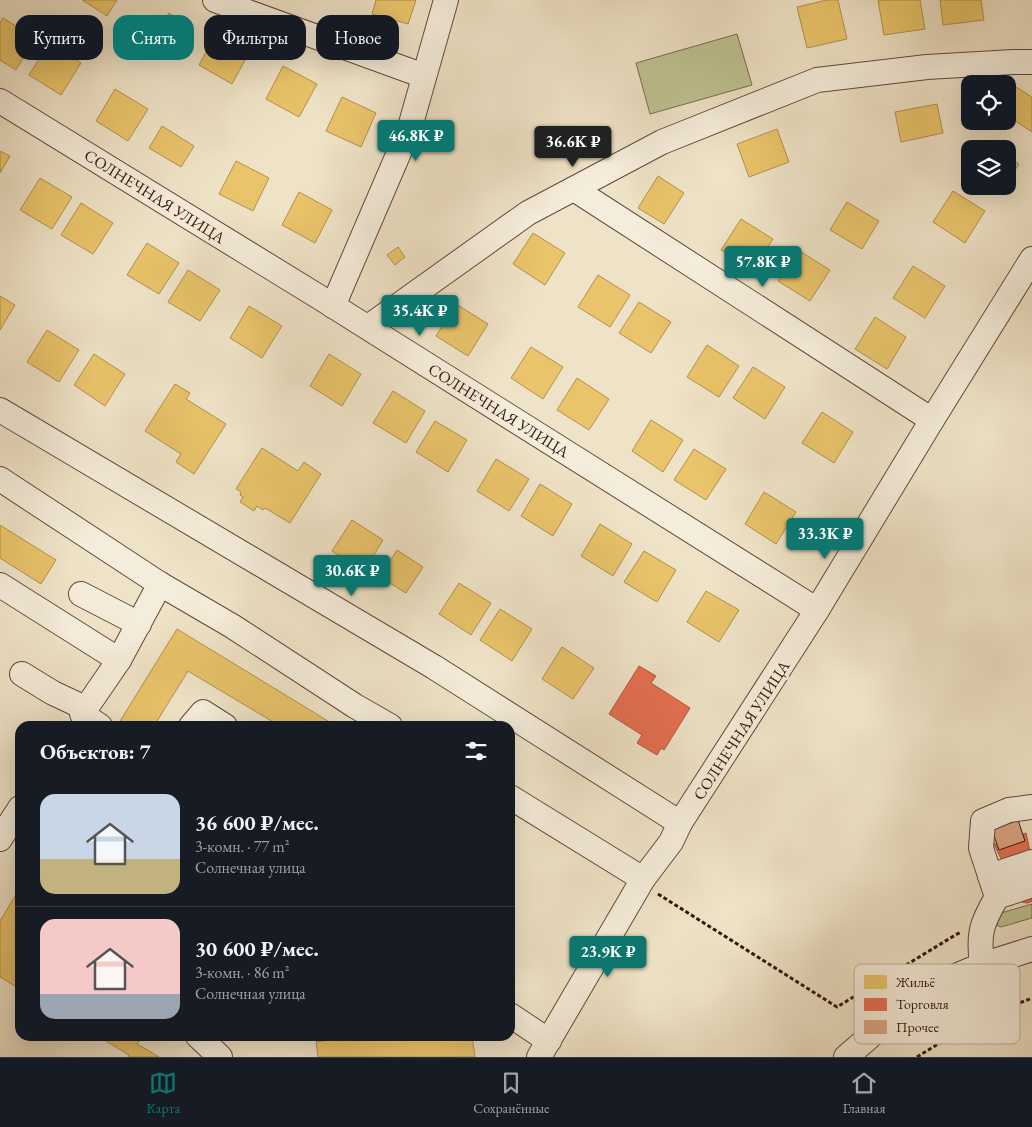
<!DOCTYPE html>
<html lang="ru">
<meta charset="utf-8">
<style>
:root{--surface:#171b24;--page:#242831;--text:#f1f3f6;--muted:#9ea1a6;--line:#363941;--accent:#0f766e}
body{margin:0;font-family:"EB Garamond",serif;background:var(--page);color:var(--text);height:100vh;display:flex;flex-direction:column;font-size:19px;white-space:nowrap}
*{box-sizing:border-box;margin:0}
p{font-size:16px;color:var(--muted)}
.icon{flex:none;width:28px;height:28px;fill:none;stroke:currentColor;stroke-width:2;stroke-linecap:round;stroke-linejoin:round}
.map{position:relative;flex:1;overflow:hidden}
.drawer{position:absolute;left:15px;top:721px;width:500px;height:320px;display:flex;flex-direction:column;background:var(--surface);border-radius:15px;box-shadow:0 5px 20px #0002}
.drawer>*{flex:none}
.top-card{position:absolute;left:15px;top:15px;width:500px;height:45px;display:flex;gap:10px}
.fabs{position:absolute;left:961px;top:75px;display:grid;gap:10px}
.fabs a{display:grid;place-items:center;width:55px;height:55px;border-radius:10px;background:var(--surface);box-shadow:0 5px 20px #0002;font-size:25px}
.price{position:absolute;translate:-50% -42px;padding:0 11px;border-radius:5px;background:var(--accent);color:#fff;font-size:16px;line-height:32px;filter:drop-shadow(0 1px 2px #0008)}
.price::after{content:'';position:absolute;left:50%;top:30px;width:15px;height:11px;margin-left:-8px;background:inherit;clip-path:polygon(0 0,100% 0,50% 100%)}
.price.current{background:#222;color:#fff}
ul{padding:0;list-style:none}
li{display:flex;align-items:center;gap:15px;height:125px;padding:0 25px}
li+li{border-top:1px solid var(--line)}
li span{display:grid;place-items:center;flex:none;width:140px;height:100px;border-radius:15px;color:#555}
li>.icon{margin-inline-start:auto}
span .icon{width:60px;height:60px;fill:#fffc;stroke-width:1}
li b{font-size:21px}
h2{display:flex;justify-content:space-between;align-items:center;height:60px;padding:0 25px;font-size:21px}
.pill{padding:0 18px;border-radius:15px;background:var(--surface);box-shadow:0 5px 20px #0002;font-size:18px;line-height:45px}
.pill.current{background:var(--accent);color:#fff}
.tabs{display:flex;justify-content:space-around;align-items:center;height:70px;border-top:1px solid var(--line);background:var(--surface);font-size:14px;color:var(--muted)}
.tabs a{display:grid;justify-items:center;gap:2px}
.tabs .current{color:var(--accent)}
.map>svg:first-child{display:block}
.green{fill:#bfc291;stroke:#796c4e}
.homes{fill:#e9c46a;stroke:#b2904e}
.shops{fill:#e76f51;stroke:#b1543c}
.building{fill:#dca583;stroke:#33160c}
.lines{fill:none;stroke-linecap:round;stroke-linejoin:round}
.minor-casing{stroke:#62493b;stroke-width:26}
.path{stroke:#33160c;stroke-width:3;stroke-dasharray:4 2.5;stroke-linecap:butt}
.minor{stroke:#f5eddb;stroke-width:24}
.labels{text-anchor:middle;stroke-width:5;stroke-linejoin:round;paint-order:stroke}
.street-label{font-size:16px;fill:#33160c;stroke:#f5eddb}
.key{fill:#f5eddb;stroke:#bbac9d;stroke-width:1}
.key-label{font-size:14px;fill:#33160c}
</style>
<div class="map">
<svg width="1032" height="1057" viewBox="0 0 1032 1057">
<rect width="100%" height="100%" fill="#efe3c7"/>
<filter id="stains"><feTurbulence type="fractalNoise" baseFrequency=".004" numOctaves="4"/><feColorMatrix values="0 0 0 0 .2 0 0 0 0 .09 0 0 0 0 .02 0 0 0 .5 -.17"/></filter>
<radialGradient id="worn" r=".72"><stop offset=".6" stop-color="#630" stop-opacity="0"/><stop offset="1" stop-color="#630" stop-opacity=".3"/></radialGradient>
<g class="green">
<polygon points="737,34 752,85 650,114 636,63"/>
<polygon points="1032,904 1032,918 1001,927 998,926 995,921 996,917 1004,912"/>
</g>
<g class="homes">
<polygon points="82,0 117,0 107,16"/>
<polygon points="376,0 416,0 408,24 372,14"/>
<polygon points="827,0 838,0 847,39 807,48 797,7"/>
<polygon points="878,0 920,0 925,29 884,35"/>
<polygon points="940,0 981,0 984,20 943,25"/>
<polygon points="169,13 193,29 178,52 154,36"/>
<polygon points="3,18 35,38 16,70 0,60 0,23"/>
<polygon points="217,32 250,51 232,84 199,65"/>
<polygon points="49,43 81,63 61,95 29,75"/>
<polygon points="283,66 317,84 299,117 266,99"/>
<polygon points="1016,87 1032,97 1032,132 1008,116 1008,101"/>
<polygon points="115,89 148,109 128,141 96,121"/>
<polygon points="342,97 376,113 361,147 326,131"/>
<polygon points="937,104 943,133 901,142 895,112"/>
<polygon points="162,126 194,146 181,167 149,148"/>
<polygon points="777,129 789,162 749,177 737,144"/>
<polygon points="0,151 10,156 0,173"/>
<polygon points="1008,157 1019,164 1008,181"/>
<polygon points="236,161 269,178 253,211 219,194"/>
<polygon points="658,176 684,193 664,224 638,208"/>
<polygon points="40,178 72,197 52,229 20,210"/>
<polygon points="985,186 1004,186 999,195"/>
<polygon points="953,191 985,211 965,243 933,222"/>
<polygon points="299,192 332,210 315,243 282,225"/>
<polygon points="847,202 879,221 862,249 830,230"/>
<polygon points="81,203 113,223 93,254 61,235"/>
<polygon points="741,219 773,239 753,270 721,250"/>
<polygon points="533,233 565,253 545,285 513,264"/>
<polygon points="147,243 179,263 159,294 127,275"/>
<polygon points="398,247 405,257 395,265 387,255"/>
<polygon points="798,250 830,270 810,301 778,281"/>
<polygon points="913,266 945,286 925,318 893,298"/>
<polygon points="188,270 220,290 200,321 168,302"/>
<polygon points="598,275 630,295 610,327 578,307"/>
<polygon points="0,296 15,305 0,330"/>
<polygon points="639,302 671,322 651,353 619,333"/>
<polygon points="456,304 488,324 468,356 436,336"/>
<polygon points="249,306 282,326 262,358 230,338"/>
<polygon points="875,317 906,337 887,369 855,349"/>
<polygon points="47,330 79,350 59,382 27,362"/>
<polygon points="707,345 739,366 719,397 687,377"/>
<polygon points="531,347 563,367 543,399 511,378"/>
<polygon points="94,354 125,374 105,406 74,385"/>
<polygon points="329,354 361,374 342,406 310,386"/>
<polygon points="753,367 785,387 765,419 733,398"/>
<polygon points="577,378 609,399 589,430 557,410"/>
<polygon points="175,384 190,393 186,399 226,424 194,474 176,462 181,454 145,431"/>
<polygon points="393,391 425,411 406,443 373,423"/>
<polygon points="822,412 853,432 834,463 802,443"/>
<polygon points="651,420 683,440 663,472 632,451"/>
<polygon points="435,421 467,440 448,472 416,452"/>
<polygon points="262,448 298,471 304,462 321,474 290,523 265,508 263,510 257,506 254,511 240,502 243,497 240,495 241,492 236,489"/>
<polygon points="694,449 726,469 706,500 674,480"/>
<polygon points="496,459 529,479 509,511 477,491"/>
<polygon points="540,484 572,504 553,536 521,516"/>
<polygon points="764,492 796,512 776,544 745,524"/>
<polygon points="352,520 383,540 364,571 332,551"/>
<polygon points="600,524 632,544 613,576 581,556"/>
<polygon points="0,525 56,560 41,584 0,558"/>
<polygon points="397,550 423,567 406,593 380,577"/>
<polygon points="644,551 676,570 657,602 624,582"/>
<polygon points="459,583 491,603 471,635 439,614"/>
<polygon points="706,591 739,610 719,642 687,622"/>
<polygon points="500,609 532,629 512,661 480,640"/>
<polygon points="177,629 333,724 332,726 280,726 188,671 154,726 117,726"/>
<polygon points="562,647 594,668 573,699 542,679"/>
<polygon points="20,888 20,949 19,952 20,952 20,989 0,977 0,921"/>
<polygon points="98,1036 142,1036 137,1044 159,1057 128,1057 129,1055"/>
<polygon points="356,1036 391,1036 396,1040 417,1036 472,1036 475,1057 318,1057 316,1042"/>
</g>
<g class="shops">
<polygon points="639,666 656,676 651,683 690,708 664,750 661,748 657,755 637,743 642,735 609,714"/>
<polygon points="1026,833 1032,861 1032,901 1028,903 1022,902 994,844"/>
</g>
<polygon class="building" points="1018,820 1025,841 999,850 992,830"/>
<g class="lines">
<defs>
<g id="minor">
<polyline points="215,0 424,76"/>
<polyline points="0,101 319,297 817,610"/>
<polyline points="574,189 932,420"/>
<polyline points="333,306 410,127 446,0"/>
<polyline points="368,327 528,213 662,142 817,80 927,67 1013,62 1032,62"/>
<polyline points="0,410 434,667 680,823"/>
<polyline points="0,479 160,584 232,626 355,706 390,726"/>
<polyline points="0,585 119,660"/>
<polyline points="81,594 139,624"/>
<polyline points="22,674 53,693 85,708"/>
<polyline points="100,726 82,714 119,660 160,584"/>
<polyline points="191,726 203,712 225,726"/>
<polyline points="510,797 643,879"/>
<polyline points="0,839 20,808"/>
<polyline points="990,876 1032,862"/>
<polyline points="997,897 981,848 983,821 1009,810 1032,807"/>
<path d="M982,965C978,934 981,924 997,897L1032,885"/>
<polyline points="510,1015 549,1041"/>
<polyline points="198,1036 220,1057"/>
<polyline points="539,1057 643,879 671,842 680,823 817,610 932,420 1032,259"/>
<polyline points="846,1057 889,1020 953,977 982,965 1032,949"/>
</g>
</defs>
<use href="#minor" class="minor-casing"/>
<g class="path">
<polyline points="658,894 837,1007 957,934 962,932"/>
<polyline points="917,1057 977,1020 1032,998"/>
</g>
<use href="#minor" class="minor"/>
</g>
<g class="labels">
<g class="street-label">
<text transform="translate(155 196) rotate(32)" y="6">СОЛНЕЧНАЯ УЛИЦА</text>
<text transform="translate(499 410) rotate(32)" y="6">СОЛНЕЧНАЯ УЛИЦА</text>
<text transform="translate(741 730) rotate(-57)" y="6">СОЛНЕЧНАЯ УЛИЦА</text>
</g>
</g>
<rect x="854" y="964" width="166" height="80" rx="8" class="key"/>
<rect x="864" y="975" width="23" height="14" fill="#e9c46a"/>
<rect x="864" y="998" width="23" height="13" fill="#e76f51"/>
<rect x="864" y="1020" width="23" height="14" fill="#dca583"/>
<g class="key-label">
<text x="896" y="987">Жильё</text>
<text x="896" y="1009">Торговля</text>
<text x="896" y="1032">Прочее</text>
</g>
<rect width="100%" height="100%" filter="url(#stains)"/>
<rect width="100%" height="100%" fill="url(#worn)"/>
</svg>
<div class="fabs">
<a><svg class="icon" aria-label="locate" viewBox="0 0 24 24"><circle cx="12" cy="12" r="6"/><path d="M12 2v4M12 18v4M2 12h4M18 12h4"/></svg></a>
<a><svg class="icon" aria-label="layers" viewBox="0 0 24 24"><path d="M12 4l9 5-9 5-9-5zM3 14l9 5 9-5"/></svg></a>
</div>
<b class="price" style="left:416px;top:162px">46.8K ₽</b>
<b class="price current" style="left:573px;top:168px">36.6K ₽</b>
<b class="price" style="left:763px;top:288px">57.8K ₽</b>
<b class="price" style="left:420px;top:337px">35.4K ₽</b>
<b class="price" style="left:825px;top:560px">33.3K ₽</b>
<b class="price" style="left:352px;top:597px">30.6K ₽</b>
<b class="price" style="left:608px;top:978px">23.9K ₽</b>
<div class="top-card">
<a class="pill">Купить</a>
<a class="pill current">Снять</a>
<a class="pill">Фильтры</a>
<a class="pill">Новое</a>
</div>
<section class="drawer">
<h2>Объектов: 7<svg class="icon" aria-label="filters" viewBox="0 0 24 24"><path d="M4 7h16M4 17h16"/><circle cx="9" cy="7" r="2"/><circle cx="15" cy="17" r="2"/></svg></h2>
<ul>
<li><span style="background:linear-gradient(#c9d6e8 65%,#c2b280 0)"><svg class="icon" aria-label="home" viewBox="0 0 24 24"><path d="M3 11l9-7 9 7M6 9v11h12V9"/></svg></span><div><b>36 600 ₽/мес.</b><p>3-комн. · 77 m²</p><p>Солнечная улица</p></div></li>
<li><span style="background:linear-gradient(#f6c9c9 75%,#9aa5b1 0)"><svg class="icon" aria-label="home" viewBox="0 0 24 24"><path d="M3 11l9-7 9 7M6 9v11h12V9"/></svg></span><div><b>30 600 ₽/мес.</b><p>3-комн. · 86 m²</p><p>Солнечная улица</p></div></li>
</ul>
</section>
</div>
<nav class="tabs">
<a class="current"><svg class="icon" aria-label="map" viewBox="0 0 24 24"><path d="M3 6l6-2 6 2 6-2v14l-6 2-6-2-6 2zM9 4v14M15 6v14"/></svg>Карта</a>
<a><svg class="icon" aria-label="saved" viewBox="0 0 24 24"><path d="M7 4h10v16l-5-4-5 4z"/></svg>Сохранённые</a>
<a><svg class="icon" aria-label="home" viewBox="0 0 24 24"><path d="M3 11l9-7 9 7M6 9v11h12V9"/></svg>Главная</a>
</nav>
